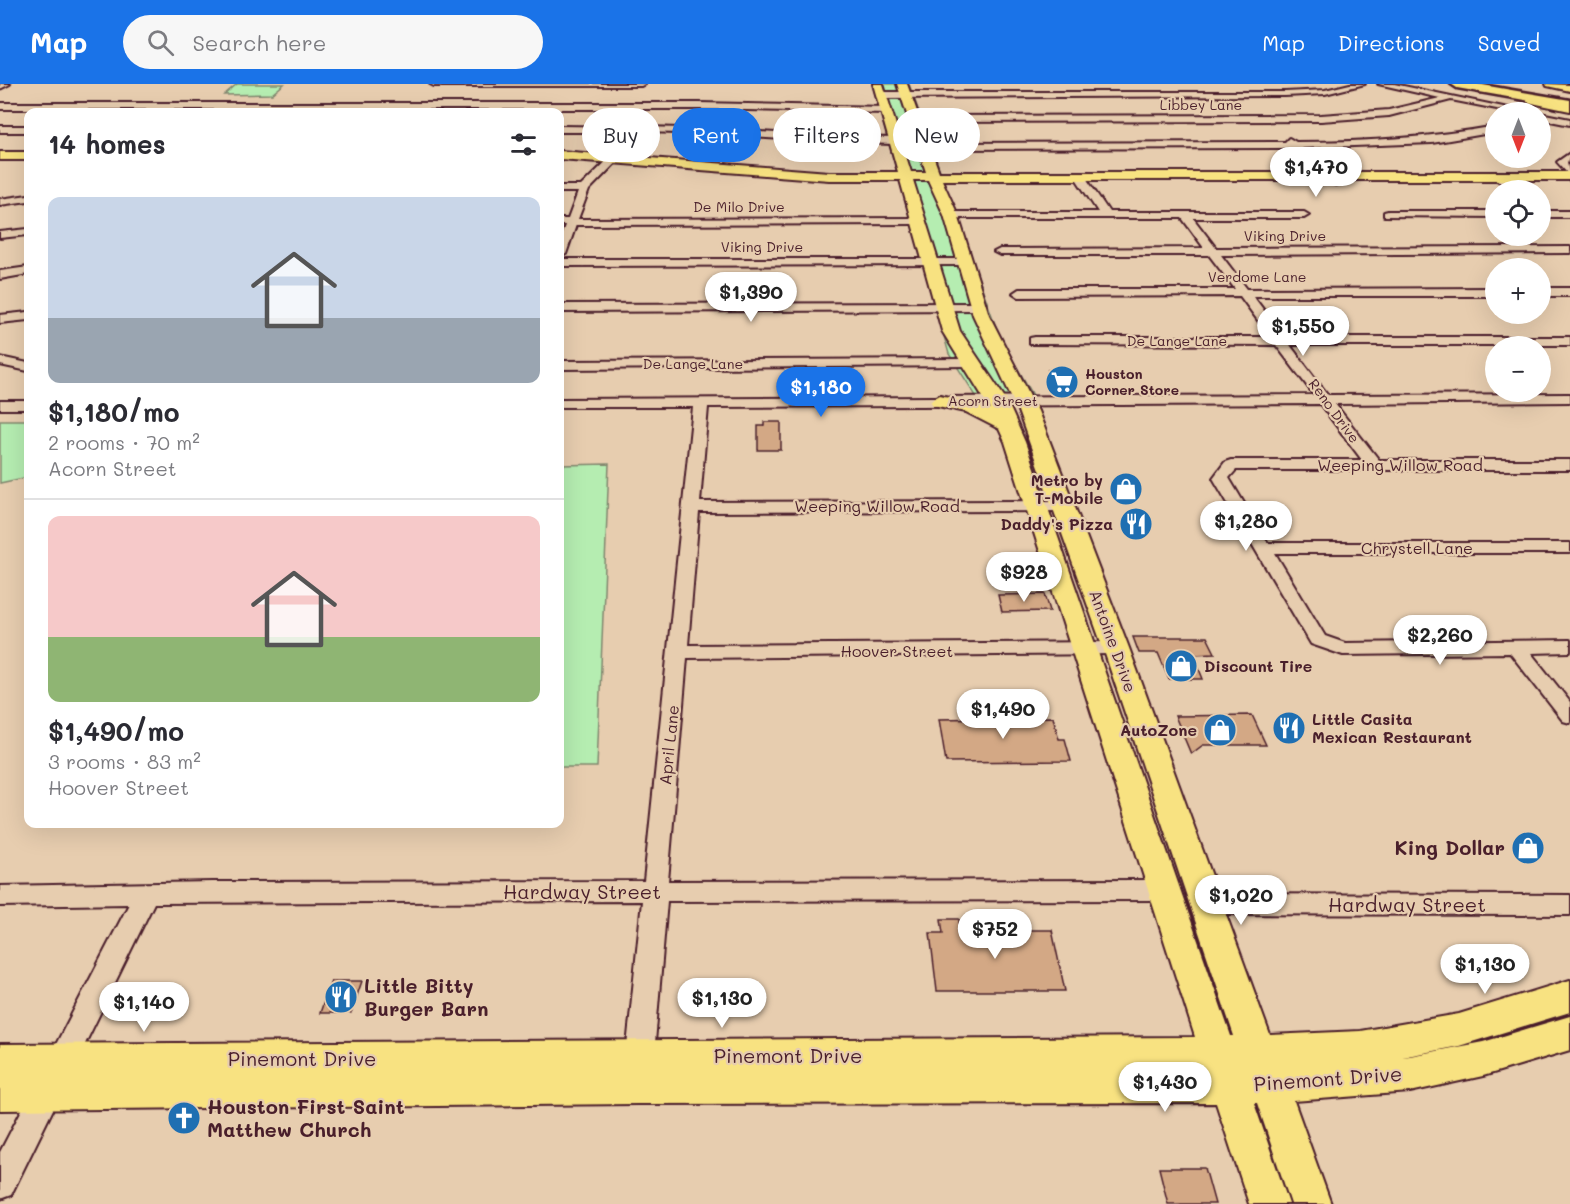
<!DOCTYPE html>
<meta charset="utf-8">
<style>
:root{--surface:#fff;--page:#f7f7f7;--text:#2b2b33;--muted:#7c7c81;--line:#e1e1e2;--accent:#1a73e8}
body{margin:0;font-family:Mali,sans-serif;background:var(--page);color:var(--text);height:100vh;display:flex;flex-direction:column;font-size:22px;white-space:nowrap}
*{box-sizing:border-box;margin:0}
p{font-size:20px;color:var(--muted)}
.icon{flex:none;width:33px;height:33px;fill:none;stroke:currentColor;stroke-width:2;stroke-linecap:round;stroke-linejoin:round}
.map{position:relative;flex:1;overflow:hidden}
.side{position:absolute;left:24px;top:24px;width:540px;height:720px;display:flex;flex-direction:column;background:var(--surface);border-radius:12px;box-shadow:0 6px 24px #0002}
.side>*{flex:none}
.top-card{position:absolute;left:582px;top:24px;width:570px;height:54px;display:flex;gap:12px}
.needle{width:39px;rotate:180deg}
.controls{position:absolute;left:1485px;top:18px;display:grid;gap:12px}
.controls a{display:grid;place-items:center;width:66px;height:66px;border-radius:50%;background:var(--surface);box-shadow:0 6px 24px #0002;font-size:30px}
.price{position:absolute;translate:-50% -51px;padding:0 14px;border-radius:21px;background:#fff;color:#222;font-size:20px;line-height:39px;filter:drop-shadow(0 2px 3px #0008)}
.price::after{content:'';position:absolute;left:50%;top:36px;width:18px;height:14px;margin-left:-9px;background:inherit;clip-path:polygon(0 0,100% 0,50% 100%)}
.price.selected{background:var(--accent);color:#fff}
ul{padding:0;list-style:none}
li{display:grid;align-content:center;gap:12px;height:318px;padding:0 24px}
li+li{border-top:2px solid var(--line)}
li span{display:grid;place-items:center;height:186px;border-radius:12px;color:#555}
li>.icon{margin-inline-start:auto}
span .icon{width:108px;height:108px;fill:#fffc;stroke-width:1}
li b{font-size:26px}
h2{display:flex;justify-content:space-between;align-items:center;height:72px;padding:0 24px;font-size:26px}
.chip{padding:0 21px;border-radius:27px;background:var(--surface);box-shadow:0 6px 24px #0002;font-size:21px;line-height:54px}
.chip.selected{background:var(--accent);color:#fff}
header{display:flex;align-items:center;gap:36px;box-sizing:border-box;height:84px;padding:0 30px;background:var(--accent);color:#fff}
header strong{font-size:28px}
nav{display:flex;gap:33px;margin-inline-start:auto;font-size:21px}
.search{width:420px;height:54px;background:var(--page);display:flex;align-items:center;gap:15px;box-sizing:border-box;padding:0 21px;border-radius:33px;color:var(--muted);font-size:22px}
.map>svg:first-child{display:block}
.green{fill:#b5edb1;stroke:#80866e;stroke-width:1.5}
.building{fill:#d3a885;stroke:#4a1f2b;stroke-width:1.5}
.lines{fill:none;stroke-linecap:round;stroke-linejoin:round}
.minor-casing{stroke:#4a1f2b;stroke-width:4}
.major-casing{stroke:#4a1f2b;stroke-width:4}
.highway-casing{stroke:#4a1f2b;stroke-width:5}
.minor{fill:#e7cdaf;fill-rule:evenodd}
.major{fill:#f8e281;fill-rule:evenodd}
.highway{fill:#f8e281;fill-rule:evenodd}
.labels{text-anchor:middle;stroke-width:4.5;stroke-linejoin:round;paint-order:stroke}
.far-street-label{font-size:14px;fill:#4a1f2b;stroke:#e7cdaf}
.far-poi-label{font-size:14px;font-weight:bold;fill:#4a1f2b;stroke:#e7cdaf;text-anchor:start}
.street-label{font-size:16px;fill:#4a1f2b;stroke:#e7cdaf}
.poi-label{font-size:16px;font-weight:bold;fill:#4a1f2b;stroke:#e7cdaf;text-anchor:end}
.near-poi-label{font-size:20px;font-weight:bold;fill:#4a1f2b;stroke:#e7cdaf;text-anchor:start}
.near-street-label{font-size:20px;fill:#4a1f2b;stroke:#e7cdaf}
</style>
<header>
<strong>Map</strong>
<div class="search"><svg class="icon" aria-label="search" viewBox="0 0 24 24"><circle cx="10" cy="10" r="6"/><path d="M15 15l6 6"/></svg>Search here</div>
<nav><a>Map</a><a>Directions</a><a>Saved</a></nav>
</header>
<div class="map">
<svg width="1570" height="1120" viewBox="0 0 1570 1120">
<rect width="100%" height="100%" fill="#e7cdaf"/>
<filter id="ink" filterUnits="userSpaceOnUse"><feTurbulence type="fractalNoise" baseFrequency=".0167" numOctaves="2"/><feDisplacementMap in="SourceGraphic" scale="12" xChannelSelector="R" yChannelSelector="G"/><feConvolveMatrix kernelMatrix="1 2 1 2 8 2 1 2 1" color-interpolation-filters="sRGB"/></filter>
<g filter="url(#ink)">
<g class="green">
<polygon points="237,0 284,0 272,10 224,11"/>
<polygon points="872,0 909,0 1000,254 1033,311 976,312 949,270"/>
<polygon points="0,336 28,336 28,393 0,399"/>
<polygon points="609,380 597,683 560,683 560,381"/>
</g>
<g class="building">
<polygon points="1048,286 1067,286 1075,303 1055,304"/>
<polygon points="764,338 781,338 781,366 758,366 758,342 764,342"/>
<polygon points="1045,510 1050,527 1002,528 998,511"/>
<polygon points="1133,553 1207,553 1215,569 1193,570 1203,595 1169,595 1158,569 1139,569"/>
<polygon points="1252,631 1266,661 1203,661 1191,670 1175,632"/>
<polygon points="1053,633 1059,655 1065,655 1071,677 946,678 939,635"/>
<polygon points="941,835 959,835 960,846 1052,846 1065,907 937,907 930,849 943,849"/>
<polygon points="331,897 362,897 351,929 320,929"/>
<polygon points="1159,1084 1205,1084 1215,1120 1168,1120"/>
</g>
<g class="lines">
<defs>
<g id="minor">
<polygon points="0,0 10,0 0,5"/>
<polygon points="430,0 645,0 641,2 434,2"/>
<polygon points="1350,0 1365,0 1325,10 1285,12 881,14 877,11 881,8 1285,8 1325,6"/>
<polygon points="1378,0 1394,0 1527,28 1512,28 1451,16 1389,32 1321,37 914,38 910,35 914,32 1321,31 1389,26 1440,14"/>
<polygon points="0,19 699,19 886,23 890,26 886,29 699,25 0,25"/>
<polygon points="1540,29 1570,35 1570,41 1540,35"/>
<path d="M640,31L644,34L641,43C726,44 810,53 895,54L900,57L895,60C809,59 724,49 638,48L631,63L589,106L578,135L918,134L923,137L918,140L576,141L566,170L560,173V156L565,141H560V135H568L578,108H560V102H581L624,60L629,48H560V42L632,43Z"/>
<rect x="0" y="42" width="28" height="6"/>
<path d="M1496,42V48L1432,59L1302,64L1339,96V100L1335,101L1291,64L924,65L919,62L924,59L1285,58L1289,54L1296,58C1364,58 1429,54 1496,42Z"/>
<polygon points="1570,69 1567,79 1570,92 1557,78"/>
<polygon points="1080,90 1084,91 1109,128 1304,128 1309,131 1304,134 1193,134 1216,164 1570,163 1570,169 1221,171 1247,205 1496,204 1496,212 1253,212 1284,253 1570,253 1570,261 1290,261 1328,311 1570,310 1570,318 1335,320 1379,376 1570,376 1570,386 1236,386 1229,394 1268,459 1570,459 1570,469 1275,469 1325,552 1345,559 1570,556 1570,568 1531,569 1570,618 1570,639 1563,637 1510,569 1343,571 1311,560 1213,394 1225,378 1231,376 1362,376 1320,320 708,323 700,418 1063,417 1071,422 1063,427 699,428 688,561 1116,558 1123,559 1126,564 1123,569 1116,570 687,574 668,797 1165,796 1174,799 1177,806 1174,813 1165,816 667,817 653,982 649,991 639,995 629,991 625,982 642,817 154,819 11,1111 0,1115 0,1068 129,820 0,822 0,802 212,798 644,797 693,323 560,323 560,315 1314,311 1276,261 1030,260 1030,254 1035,253 1270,253 1240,212 1019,213 1013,209 1019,205 1235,205 1209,171 1000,171 994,168 1000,165 1204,164 1182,134 951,134 946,131 951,128 1098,128 1075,93"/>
<polygon points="1499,90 1503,91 1525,106 1514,106 1495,95 1494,93"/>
<polygon points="28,111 28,117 0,121 0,115"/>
<polygon points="1388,127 1496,127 1496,133 1384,132 1384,128"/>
<rect x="1540" y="127" width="30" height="6"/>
<polygon points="28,145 28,151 0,154 0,148"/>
<polygon points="969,175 969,179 965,181 560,182 560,175"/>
<polygon points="28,183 28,190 0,195 0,187"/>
<rect x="1540" y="204" width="30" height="8"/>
<polygon points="979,219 985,223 983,226 560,228 560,220"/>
<polygon points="28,228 28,236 0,239 0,231"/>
<polygon points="0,273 28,279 28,287 0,281"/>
<polygon points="969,275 976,279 974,282 560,285 560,277"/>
<rect x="0" y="317" width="28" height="8"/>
<polygon points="1207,810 1570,811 1570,831 1207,830 1198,827 1195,820 1198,813"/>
</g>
<g id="major">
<path d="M873,0H883L911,88H926L897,0H907L939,88H1570V96H942L958,131L989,231L1038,327L1129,564L1270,951L1360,947L1459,930L1570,896V928L1459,962L1402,973L1410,972L1483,958L1570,932V966L1483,992L1410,1008L1294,1017L1331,1120H1291L1257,1019H1254L1289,1120H1249L1216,1019L637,1020L0,1026V960L1195,953L1005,358L999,345L966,328L933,321L930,317L940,311L979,320L991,326L942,247L900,96H829L560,75V67L829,88H898ZM913,96H928L944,131L973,231L1018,327L1103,564L1234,952H1231L1025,358L1007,317L960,247Z"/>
<polygon points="1546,0 1570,1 1570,7 1547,2"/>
<polygon points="1531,13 1570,21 1570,27 1527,18 1527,14"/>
<rect x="0" y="68" width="28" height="8"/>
</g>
<polygon id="highway" points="1451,0 1477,0 1570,16 1570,24 1457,4"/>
</defs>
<use href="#minor" class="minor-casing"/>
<use href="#major" class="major-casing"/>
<use href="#highway" class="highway-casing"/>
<use href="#minor" class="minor"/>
<use href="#major" class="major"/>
<use href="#highway" class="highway"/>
</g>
</g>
<defs>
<symbol id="supermarket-disc" viewBox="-11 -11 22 22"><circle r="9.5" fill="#1f6fb2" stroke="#e7cdaf"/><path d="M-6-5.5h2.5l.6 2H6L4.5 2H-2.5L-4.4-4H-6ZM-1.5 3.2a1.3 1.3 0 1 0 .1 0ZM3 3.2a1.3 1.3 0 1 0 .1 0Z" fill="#fff"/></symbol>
<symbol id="shop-disc" viewBox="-11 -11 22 22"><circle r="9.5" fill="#1f6fb2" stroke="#e7cdaf"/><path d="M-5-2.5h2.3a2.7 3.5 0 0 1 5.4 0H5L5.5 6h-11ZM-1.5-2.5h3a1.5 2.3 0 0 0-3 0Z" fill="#fff"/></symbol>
<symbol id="restaurant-disc" viewBox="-11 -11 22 22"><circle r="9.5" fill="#1f6fb2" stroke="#e7cdaf"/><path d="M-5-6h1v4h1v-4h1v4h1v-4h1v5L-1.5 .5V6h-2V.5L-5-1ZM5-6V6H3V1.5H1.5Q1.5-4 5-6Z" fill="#fff"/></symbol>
<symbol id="church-disc" viewBox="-11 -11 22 22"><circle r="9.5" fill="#1f6fb2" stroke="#e7cdaf"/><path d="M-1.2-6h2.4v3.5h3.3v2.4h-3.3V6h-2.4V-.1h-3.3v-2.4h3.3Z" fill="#fff"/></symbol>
</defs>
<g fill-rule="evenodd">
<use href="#supermarket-disc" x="1043" y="279" width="38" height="38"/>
<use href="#shop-disc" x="1107" y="386" width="38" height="38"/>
<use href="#restaurant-disc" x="1117" y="421" width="38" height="38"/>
<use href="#shop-disc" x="1162" y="563" width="38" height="38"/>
<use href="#restaurant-disc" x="1270" y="625" width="38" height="38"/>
<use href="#shop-disc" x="1201" y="627" width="38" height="38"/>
<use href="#shop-disc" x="1509" y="745" width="38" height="38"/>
<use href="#restaurant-disc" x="322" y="894" width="38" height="38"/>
<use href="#church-disc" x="165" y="1015" width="38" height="38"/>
</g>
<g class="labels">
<g class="far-street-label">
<text x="1201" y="26">Libbey Lane</text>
<text x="739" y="128">De Milo Drive</text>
<text x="1285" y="157">Viking Drive</text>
<text x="762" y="168">Viking Drive</text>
<text x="1257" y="198">Verdome Lane</text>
<text x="1177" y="262">De Lange Lane</text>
<text x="693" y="285">De Lange Lane</text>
<text x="993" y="322">Acorn Street</text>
<text transform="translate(1334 327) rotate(54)" y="5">Reno Drive</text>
</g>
<g class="far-poi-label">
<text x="1085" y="295">Houston<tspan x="1085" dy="16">Corner Store</tspan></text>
</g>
<g class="street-label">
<text x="1400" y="387">Weeping Willow Road</text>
<text x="877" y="428">Weeping Willow Road</text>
<text x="1417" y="470">Chrystell Lane</text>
<text transform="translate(1113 557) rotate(70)" y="6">Antoine Drive</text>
<text x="897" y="573">Hoover Street</text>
<text transform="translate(669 661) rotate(-84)" y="6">April Lane</text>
</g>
<g class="poi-label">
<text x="1103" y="402">Metro by<tspan x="1103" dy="18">T-Mobile</tspan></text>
<text x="1113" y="446">Daddy's Pizza</text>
<text x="1204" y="588" text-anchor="start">Discount Tire</text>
<text x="1312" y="641" text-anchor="start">Little Casita<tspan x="1312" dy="18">Mexican Restaurant</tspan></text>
<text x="1197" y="652">AutoZone</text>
</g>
<g class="near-poi-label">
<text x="1505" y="771" text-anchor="end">King Dollar</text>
<text x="364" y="909">Little Bitty<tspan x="364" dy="23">Burger Barn</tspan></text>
<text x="207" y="1030">Houston First Saint<tspan x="207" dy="23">Matthew Church</tspan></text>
</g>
<g class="near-street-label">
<text x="582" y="815">Hardway Street</text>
<text x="1407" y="828">Hardway Street</text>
<text x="788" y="979">Pinemont Drive</text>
<text x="302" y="982">Pinemont Drive</text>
<text transform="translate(1328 995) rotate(-4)" y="7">Pinemont Drive</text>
</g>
</g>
</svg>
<div class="controls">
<a><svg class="needle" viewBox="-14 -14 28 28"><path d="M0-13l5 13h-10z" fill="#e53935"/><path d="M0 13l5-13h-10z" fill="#7c7c81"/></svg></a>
<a><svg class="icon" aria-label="locate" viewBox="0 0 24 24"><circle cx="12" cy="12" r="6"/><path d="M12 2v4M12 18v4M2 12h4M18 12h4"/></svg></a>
<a>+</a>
<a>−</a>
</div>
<b class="price" style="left:1316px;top:114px">$1,470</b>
<b class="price" style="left:751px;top:239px">$1,390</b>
<b class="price" style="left:1303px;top:273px">$1,550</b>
<b class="price selected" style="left:821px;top:334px">$1,180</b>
<b class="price" style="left:1246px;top:468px">$1,280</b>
<b class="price" style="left:1024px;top:519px">$928</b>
<b class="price" style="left:1440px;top:582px">$2,260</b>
<b class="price" style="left:1003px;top:656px">$1,490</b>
<b class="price" style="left:1241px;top:842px">$1,020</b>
<b class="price" style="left:995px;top:876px">$752</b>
<b class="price" style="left:1485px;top:911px">$1,130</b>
<b class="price" style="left:722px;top:945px">$1,130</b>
<b class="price" style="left:144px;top:949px">$1,140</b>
<b class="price" style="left:1165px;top:1029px">$1,430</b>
<div class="top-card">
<a class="chip">Buy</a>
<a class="chip selected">Rent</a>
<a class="chip">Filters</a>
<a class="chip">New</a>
</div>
<section class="side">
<h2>14 homes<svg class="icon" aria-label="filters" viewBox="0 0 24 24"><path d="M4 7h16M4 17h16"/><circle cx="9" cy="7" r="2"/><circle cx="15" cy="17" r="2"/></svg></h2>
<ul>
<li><span style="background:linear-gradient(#c9d6e8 65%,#9aa5b1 0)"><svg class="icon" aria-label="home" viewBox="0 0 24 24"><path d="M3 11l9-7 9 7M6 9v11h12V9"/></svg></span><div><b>$1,180/mo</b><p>2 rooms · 70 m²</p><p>Acorn Street</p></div></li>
<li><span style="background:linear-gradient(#f6c9c9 65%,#8fb573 0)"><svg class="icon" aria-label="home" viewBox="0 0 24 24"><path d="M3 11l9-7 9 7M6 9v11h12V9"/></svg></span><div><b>$1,490/mo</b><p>3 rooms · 83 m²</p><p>Hoover Street</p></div></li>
</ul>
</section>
</div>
